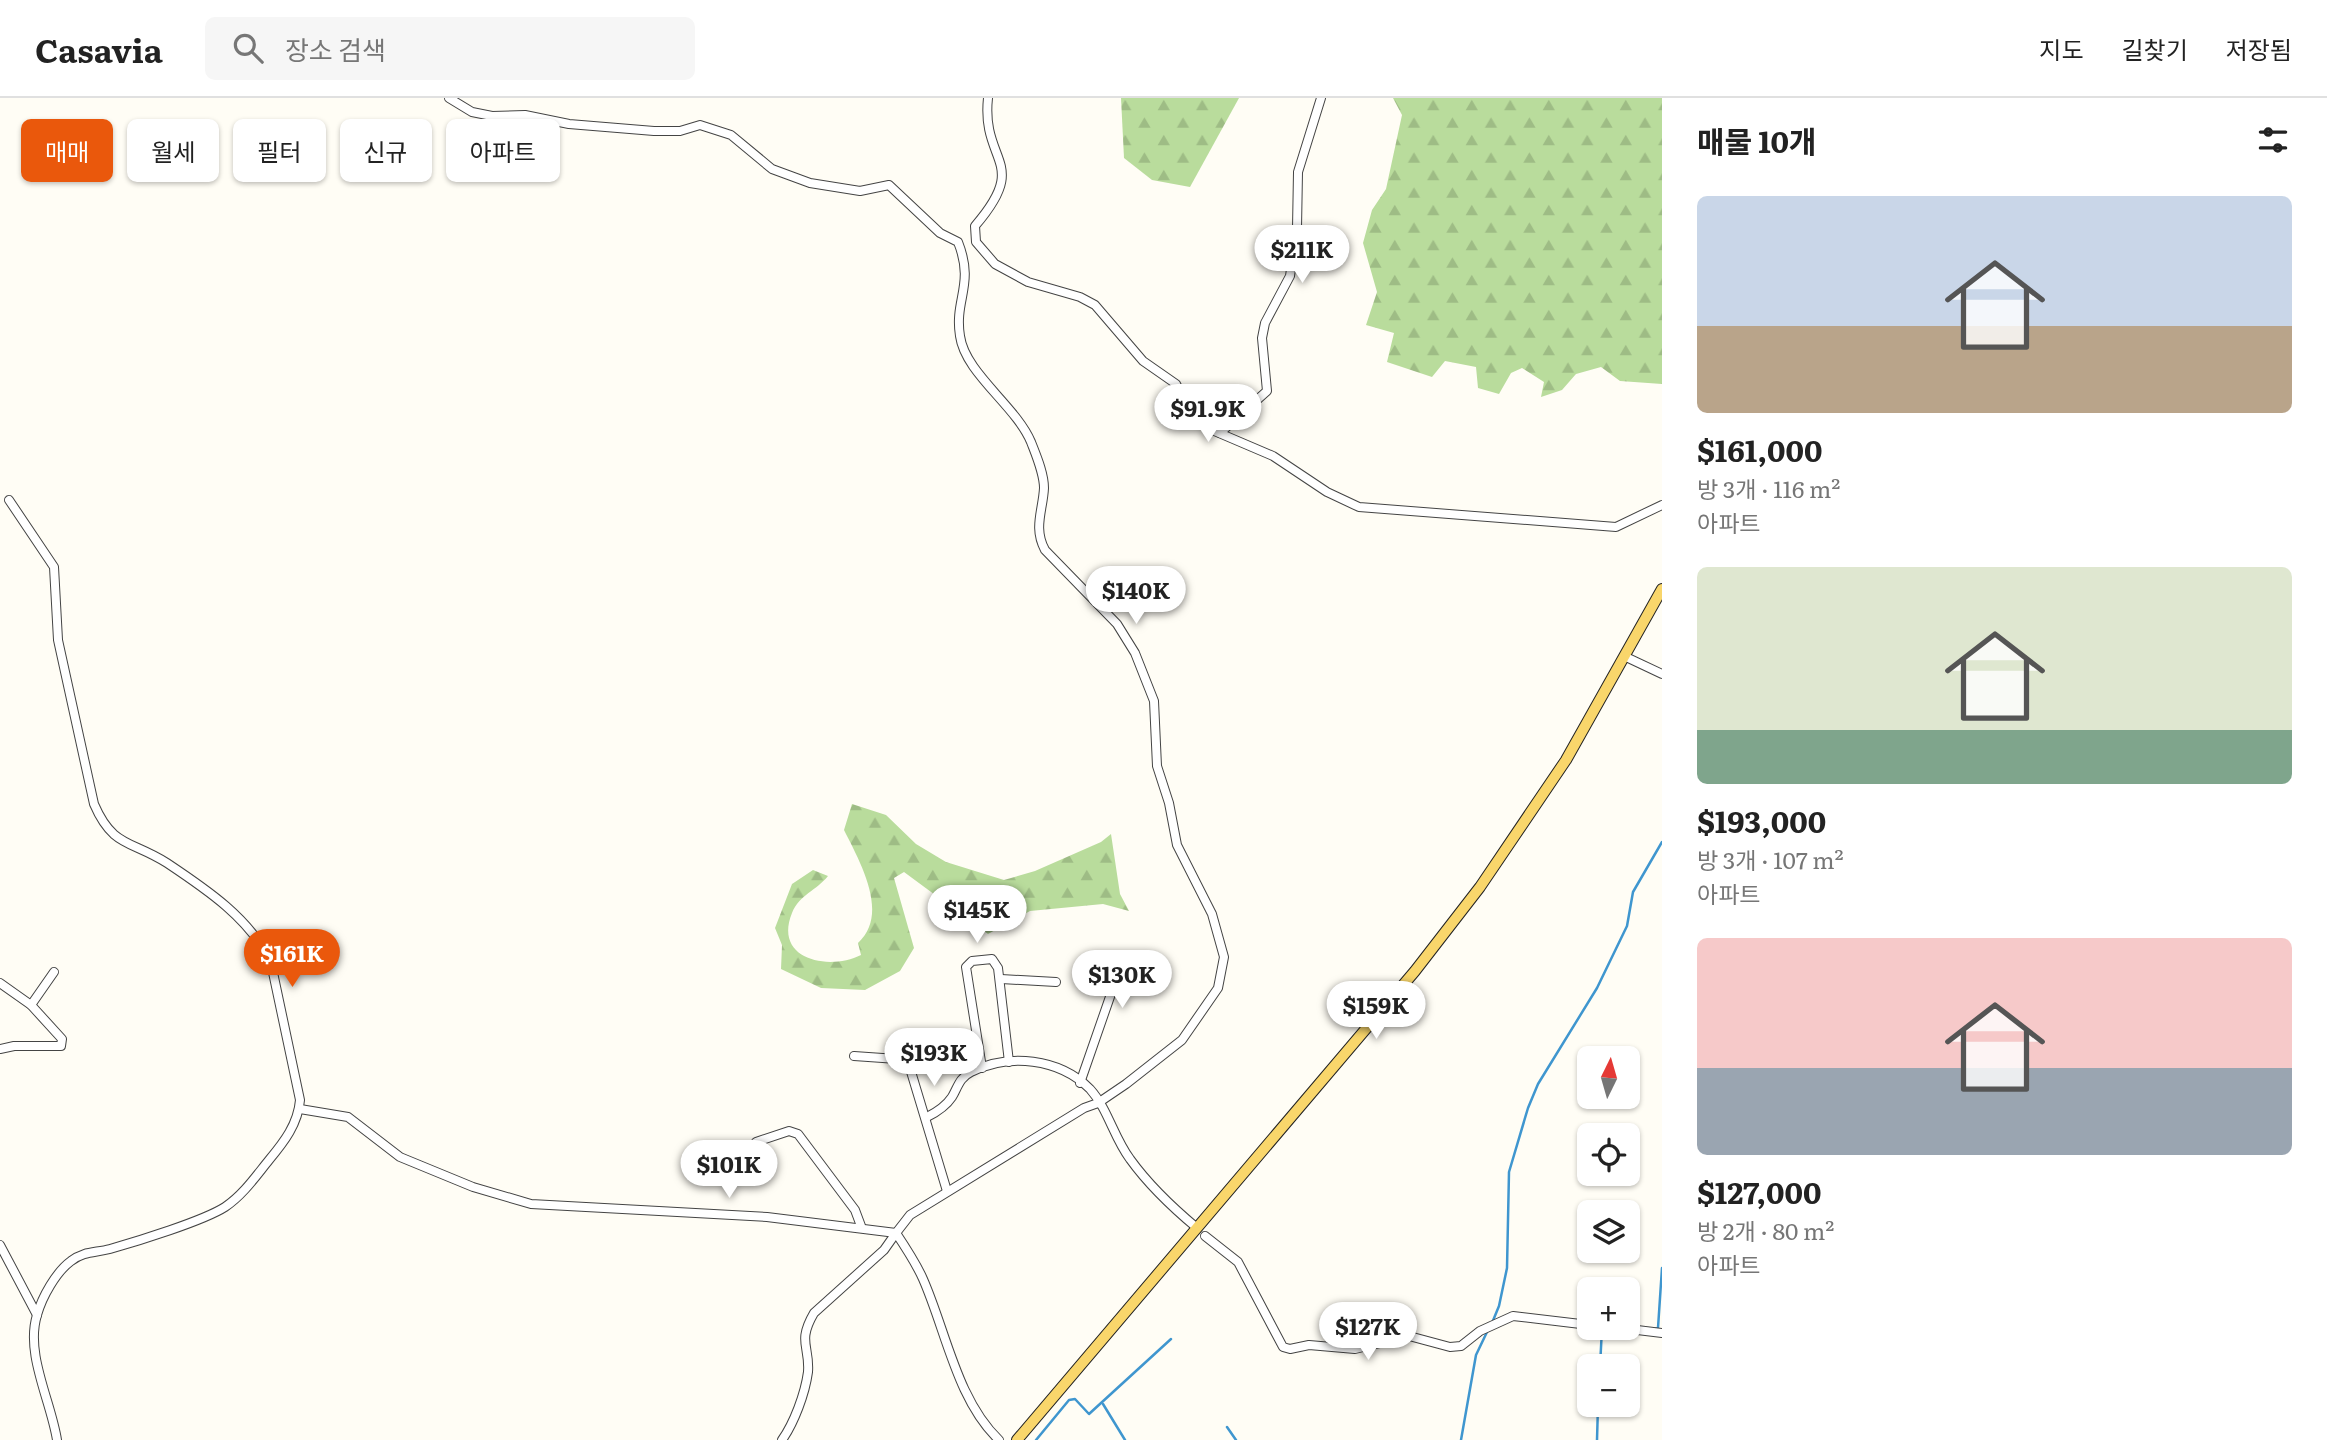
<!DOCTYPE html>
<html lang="ko">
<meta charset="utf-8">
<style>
:root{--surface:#fff;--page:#f6f6f6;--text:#222;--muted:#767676;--line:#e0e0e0;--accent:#ea580c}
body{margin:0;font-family:Literata,"Noto Sans KR",serif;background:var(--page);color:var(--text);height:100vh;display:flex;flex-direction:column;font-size:26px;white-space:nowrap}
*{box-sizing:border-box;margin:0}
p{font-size:23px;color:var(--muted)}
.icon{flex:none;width:38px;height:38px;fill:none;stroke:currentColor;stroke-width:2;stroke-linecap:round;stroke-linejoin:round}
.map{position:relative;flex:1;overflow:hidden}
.side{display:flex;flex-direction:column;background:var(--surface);width:665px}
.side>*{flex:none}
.guide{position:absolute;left:21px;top:21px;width:665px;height:63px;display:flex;gap:14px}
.needle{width:46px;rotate:5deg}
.fabs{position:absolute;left:1577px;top:948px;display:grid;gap:14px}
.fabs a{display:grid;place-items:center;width:63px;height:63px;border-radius:10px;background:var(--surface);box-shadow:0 2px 5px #0004;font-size:35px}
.price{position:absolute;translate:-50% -60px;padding:0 16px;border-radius:24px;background:#fff;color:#222;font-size:23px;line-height:46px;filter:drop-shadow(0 2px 4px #0008)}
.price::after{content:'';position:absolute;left:50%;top:42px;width:21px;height:16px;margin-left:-10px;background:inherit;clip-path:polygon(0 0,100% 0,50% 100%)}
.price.current{background:var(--accent);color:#fff}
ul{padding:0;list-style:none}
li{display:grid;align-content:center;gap:14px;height:371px;padding:0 35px}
li span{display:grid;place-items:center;height:217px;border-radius:10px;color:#555}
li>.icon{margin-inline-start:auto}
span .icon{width:126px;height:126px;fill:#fffc;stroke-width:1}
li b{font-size:30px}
h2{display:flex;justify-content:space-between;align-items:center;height:84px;padding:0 35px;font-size:30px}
.pill{padding:0 24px;border-radius:10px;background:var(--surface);box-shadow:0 2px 5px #0004;font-size:24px;line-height:63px}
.pill.current{background:var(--accent);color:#fff}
header{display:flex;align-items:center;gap:42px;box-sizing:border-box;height:98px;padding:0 35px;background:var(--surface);border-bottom:2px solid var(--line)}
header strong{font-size:33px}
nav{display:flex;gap:38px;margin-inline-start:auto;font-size:24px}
.search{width:490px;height:63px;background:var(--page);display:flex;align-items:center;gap:18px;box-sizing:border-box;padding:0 24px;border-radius:10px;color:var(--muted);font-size:26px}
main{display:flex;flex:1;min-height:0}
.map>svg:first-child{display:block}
.forest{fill:url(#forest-firs)}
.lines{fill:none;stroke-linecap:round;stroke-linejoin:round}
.stream{stroke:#3f96cf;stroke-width:2.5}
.minor-casing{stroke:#444;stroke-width:10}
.major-casing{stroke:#222;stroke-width:12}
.minor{stroke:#fff;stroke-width:8}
.major{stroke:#f9d66b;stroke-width:10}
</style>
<header>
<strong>Casavia</strong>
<div class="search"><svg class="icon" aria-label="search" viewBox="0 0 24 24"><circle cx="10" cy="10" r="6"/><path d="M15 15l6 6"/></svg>장소 검색</div>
<nav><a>지도</a><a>길찾기</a><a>저장됨</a></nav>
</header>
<main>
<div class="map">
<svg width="1662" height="1342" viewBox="0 0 1662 1342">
<defs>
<pattern id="forest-firs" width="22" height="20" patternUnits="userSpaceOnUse" patternTransform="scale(1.75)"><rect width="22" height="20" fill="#b9dc9c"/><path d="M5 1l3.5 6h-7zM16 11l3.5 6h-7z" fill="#9ebc85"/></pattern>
</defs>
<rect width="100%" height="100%" fill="#fffdf5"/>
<g class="forest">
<polygon points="1121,0 1239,0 1190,89 1152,82 1124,60"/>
<polygon points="1393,0 1662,0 1662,286 1620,283 1601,269 1576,276 1562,292 1541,299 1544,284 1522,270 1511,275 1499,296 1478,290 1476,269 1445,263 1432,279 1387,264 1394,235 1366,227 1377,194 1363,145 1372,112 1386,91 1402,17"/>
<path d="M852,706L886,717L916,746L946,764L1004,782L1035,773L1101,744L1111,736L1120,796L1129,813L1103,806L1030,813L988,836L904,774L894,780L914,850L900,873L865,892L821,890L781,871L782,847L775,830L792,786L813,772L828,778C816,793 800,796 792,815C773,862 829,873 861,857L858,845C890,816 860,764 844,732Z"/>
</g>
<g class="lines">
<g class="stream">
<polyline points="1492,1225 1499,1208 1507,1170 1509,1074 1528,1010 1538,986 1597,890 1627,828 1633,794 1662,744"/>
<polyline points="1655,1231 1658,1230 1662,1170"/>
<polyline points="1600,1269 1602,1230"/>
<polyline points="1103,1306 1125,1342"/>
<polyline points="1227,1329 1236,1342"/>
<polyline points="1036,1342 1069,1302 1075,1301 1089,1316 1171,1241"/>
<polyline points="1461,1342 1476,1257 1487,1234"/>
<polyline points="1597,1342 1598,1307"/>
</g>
<defs>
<g id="minor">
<path d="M449,0L472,14L492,18L525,17L569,26L654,33H680L700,27L731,37L772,71L810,85L860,93L889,87L940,135L958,144C975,187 954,201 960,238C965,275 1016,308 1031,344C1036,357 1044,375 1044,390C1043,412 1033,430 1045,452L1117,526L1135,555L1154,603L1157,668L1169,705L1177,747L1212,816L1224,859L1218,890L1182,942L1126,986L1098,1005L1084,1010L910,1117L896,1135C906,1150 916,1165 923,1181C946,1233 957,1302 999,1342"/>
<path d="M988,0C981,66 1031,63 975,128L976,144L995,166L1028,184L1080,199L1095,207L1143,263L1176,286L1192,319L1205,329L1273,358L1327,394L1359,409L1616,429L1662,407"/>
<polyline points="1220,335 1267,293 1262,240 1265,225 1290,178 1297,130 1298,74 1321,0"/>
<path d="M9,402L54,469L58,542L94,706C113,750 131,742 167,765C206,791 251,821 271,865L300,1002C298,1026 284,1044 269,1062C256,1078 243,1097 225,1109C203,1123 138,1143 110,1151C95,1155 84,1153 71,1163C56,1174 42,1199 37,1217C25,1256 51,1303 57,1342"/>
<polyline points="1626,559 1662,576"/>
<polyline points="1001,881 1056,884"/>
<polyline points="0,885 31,907 62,941 61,948 14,948 0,951"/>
<polyline points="31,907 54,874"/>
<polyline points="854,958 897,961 909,967 947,1093"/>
<polyline points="982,970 966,869 972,863 992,861 998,870 1009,964"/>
<polyline points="1080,985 1112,893 1131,887 1133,884 1130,874 1115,861"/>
<path d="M300,1011L348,1019L400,1059L473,1089L531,1106L767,1119L896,1135L884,1152L814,1215C797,1244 810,1248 808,1274C805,1296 794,1325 782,1342"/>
<path d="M927,1019C937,1014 946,1008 952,999C958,989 959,980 971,974C1009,955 1059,960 1090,991C1108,1011 1114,1040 1130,1061C1148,1086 1173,1110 1197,1130"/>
<polyline points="756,1044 789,1033 798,1036 855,1112 861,1128"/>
<polyline points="1205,1138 1238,1164 1283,1249 1290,1251 1309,1247 1355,1251 1409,1238 1450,1249 1461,1248 1480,1233 1513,1218 1589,1227"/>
<polyline points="0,1147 37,1217"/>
<polyline points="1621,1230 1662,1235"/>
</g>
<polyline id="major" points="1017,1342 1415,873 1480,789 1566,662 1662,491"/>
</defs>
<use href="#minor" class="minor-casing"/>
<use href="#major" class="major-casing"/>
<use href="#minor" class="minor"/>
<use href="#major" class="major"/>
</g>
</svg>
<div class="fabs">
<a><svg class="needle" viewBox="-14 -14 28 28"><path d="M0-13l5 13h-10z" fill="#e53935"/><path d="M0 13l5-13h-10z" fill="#767676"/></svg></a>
<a><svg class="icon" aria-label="locate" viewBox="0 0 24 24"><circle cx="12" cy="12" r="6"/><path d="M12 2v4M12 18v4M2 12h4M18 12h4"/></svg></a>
<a><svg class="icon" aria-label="layers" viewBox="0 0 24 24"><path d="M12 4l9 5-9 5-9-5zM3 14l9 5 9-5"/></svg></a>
<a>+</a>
<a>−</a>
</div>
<b class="price" style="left:1302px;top:187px">$211K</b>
<b class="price" style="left:1208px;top:346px">$91.9K</b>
<b class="price" style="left:1136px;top:528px">$140K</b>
<b class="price" style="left:977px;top:847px">$145K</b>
<b class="price current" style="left:292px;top:891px">$161K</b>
<b class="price" style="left:1122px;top:912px">$130K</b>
<b class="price" style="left:1376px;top:943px">$159K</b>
<b class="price" style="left:934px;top:990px">$193K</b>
<b class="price" style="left:729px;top:1102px">$101K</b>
<b class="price" style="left:1368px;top:1264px">$127K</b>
<div class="guide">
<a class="pill current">매매</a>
<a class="pill">월세</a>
<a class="pill">필터</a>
<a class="pill">신규</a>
<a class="pill">아파트</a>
</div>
</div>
<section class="side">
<h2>매물 10개<svg class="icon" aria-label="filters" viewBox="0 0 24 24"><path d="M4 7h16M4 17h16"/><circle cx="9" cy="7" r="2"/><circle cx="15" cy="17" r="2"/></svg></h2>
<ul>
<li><span style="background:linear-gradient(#c9d6e8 60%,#b9a48a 0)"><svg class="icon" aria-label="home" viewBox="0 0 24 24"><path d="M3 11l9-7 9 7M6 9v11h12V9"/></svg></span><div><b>$161,000</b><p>방 3개 · 116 m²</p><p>아파트</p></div></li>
<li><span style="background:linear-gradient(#dfe7d0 75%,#7fa58c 0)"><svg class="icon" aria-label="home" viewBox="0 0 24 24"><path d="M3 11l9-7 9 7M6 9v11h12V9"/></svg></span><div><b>$193,000</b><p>방 3개 · 107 m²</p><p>아파트</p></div></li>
<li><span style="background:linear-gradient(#f6c9c9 60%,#9aa5b1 0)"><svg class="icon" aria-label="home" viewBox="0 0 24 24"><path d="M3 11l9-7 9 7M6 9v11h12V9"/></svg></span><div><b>$127,000</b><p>방 2개 · 80 m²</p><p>아파트</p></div></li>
</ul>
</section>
</main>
